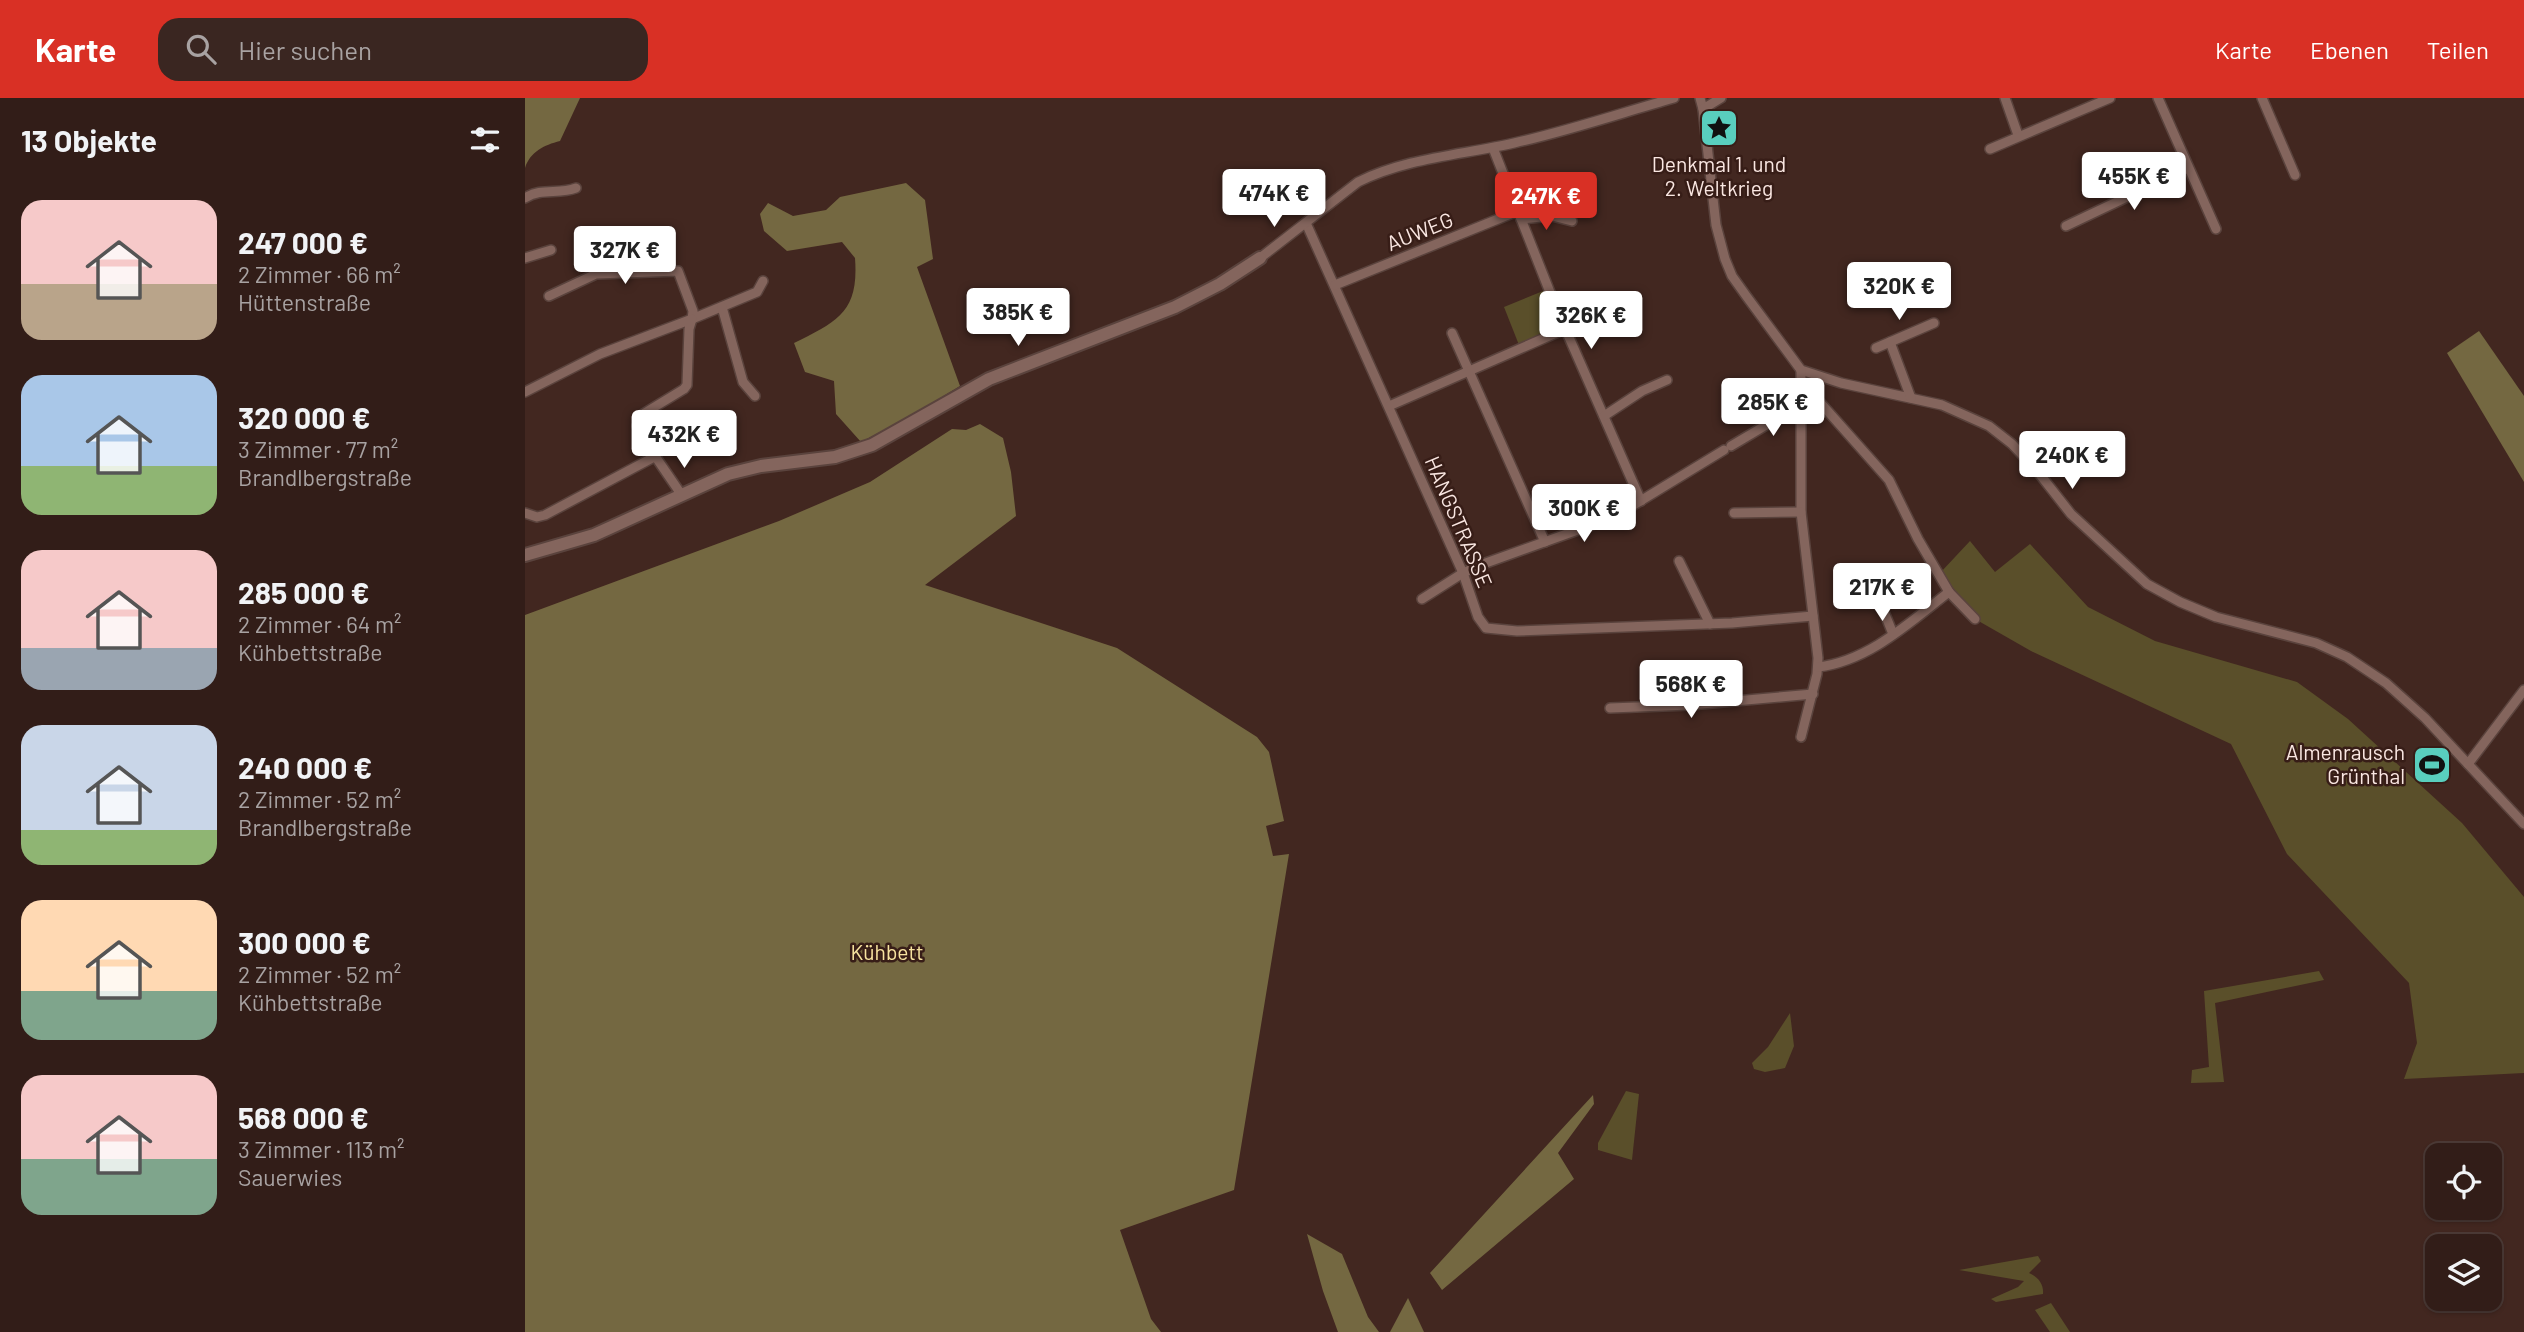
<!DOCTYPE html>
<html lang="de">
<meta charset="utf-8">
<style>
:root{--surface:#321d18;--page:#3a2621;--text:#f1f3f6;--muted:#a8a2a2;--line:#4d3b37;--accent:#d93025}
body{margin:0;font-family:Barlow,sans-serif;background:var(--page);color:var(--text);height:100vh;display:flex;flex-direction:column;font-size:26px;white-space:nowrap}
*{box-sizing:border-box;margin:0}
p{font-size:23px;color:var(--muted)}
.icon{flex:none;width:38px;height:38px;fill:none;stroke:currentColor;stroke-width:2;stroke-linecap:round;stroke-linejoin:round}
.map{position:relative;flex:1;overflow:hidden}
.panel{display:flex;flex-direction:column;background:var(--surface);width:525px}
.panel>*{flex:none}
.controls{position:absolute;left:1900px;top:1045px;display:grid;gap:14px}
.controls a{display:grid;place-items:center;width:77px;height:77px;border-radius:14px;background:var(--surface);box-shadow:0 2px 5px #0004,0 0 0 2px var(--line);font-size:35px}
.price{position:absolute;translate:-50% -60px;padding:0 16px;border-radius:7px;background:#fff;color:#222;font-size:23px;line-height:46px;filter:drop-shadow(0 2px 4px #0008)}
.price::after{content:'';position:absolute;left:50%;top:42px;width:21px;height:16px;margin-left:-10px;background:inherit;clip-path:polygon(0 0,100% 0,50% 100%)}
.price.on{background:var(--accent);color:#fff}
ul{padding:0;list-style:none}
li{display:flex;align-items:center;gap:21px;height:175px;padding:0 21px}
li span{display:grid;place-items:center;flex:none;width:196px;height:140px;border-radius:21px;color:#555}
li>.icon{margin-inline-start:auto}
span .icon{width:84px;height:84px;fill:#fffc;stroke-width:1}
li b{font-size:30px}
h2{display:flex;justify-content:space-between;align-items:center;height:84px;padding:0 21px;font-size:30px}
header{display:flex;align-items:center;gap:42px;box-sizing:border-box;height:98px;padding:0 35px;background:var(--accent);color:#fff}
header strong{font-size:33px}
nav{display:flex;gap:38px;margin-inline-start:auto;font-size:24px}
.search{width:490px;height:63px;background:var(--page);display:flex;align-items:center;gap:18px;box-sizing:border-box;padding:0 24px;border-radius:21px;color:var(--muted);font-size:26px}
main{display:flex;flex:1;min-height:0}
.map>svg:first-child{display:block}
.green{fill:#5a4f2a}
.forest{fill:#746841}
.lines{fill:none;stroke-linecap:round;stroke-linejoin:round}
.street-casing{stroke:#5a433d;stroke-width:12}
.secondary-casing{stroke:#5a433d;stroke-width:16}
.street{stroke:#84655d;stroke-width:9}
.secondary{stroke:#84655d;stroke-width:12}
.labels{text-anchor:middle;stroke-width:5;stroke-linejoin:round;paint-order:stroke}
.poi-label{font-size:21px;fill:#fae7e2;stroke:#371d17}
.street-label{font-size:21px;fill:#fae7e2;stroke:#371d17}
.park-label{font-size:21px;fill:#f7e39f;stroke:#371d17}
</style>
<header>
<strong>Karte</strong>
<div class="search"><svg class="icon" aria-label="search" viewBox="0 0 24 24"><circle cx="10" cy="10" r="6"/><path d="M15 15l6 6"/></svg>Hier suchen</div>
<nav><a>Karte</a><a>Ebenen</a><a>Teilen</a></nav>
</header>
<main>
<section class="panel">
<h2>13 Objekte<svg class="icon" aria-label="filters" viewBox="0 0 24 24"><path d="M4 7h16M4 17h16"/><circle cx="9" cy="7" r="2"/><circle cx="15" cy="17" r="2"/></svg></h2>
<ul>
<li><span style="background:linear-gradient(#f6c9c9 60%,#b9a48a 0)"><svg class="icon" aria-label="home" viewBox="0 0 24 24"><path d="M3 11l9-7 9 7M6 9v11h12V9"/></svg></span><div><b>247 000 €</b><p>2 Zimmer · 66 m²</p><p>Hüttenstraße</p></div></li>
<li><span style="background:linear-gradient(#a9c7e8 65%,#8fb573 0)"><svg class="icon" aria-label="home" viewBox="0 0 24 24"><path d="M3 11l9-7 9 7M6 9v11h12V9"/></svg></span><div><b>320 000 €</b><p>3 Zimmer · 77 m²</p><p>Brandlbergstraße</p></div></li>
<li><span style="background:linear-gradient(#f6c9c9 70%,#9aa5b1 0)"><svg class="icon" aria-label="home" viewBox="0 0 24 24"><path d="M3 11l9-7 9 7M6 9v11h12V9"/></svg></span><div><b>285 000 €</b><p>2 Zimmer · 64 m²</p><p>Kühbettstraße</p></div></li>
<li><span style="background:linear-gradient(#c9d6e8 75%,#8fb573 0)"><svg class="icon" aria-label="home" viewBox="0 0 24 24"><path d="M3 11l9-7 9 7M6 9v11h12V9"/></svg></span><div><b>240 000 €</b><p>2 Zimmer · 52 m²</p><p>Brandlbergstraße</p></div></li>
<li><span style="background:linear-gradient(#ffd9b3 65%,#7fa58c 0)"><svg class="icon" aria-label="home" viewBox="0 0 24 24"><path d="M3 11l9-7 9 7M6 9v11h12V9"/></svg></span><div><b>300 000 €</b><p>2 Zimmer · 52 m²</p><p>Kühbettstraße</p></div></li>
<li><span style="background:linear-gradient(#f6c9c9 60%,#7fa58c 0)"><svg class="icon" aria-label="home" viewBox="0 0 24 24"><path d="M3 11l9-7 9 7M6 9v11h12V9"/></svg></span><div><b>568 000 €</b><p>3 Zimmer · 113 m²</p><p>Sauerwies</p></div></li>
</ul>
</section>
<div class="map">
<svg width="1999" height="1234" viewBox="0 0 1999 1234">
<rect width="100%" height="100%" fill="#422720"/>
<g class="green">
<polygon points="1039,75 1050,102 1021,110 1010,82"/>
<polygon points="1018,193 1030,223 1027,232 994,247 979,209"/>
<polygon points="1445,443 1470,474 1505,446 1563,509 1630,543 1772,584 1823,621 1937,725 1999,799 1999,975 1879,981 1892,945 1884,885 1762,756 1706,646 1506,553 1450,521 1424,494 1416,474"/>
<polygon points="1794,873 1799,882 1690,905 1699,984 1666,985 1667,972 1684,969 1679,893"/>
<polygon points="1265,915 1269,948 1260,970 1240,974 1229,971 1227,965 1243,949"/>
<polygon points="1101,993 1114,996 1107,1062 1073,1052 1073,1045"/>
<path d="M1513,1158L1516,1163L1504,1175C1513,1179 1519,1186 1518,1196L1471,1204L1466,1201L1493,1189L1499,1183L1434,1172Z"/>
<polygon points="1526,1205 1545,1234 1525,1234 1510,1212"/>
</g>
<g class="forest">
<path d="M0,0H55L35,43C19,47 5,54 0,70Z"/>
<path d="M381,85L400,102L408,161L392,169L435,288L384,319L336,344L311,316L309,283L280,274L269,245C313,223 334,214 330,160L317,144L262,153L239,133L235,116L243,105L268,118L301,112L315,99Z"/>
<polygon points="1954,233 1999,298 1999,384 1922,255"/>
<polygon points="455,326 478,340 486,374 491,418 400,487 592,550 732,639 744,654 759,723 741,728 748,758 764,756 709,1092 595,1132 626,1221 636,1234 0,1234 0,517 254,423 345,384 427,331 441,332"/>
<polygon points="1068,997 1069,1006 1033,1055 1049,1081 917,1192 905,1175"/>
<polygon points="782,1136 817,1156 843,1219 854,1234 813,1234 798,1193"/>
<polygon points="883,1200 899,1234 865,1234"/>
</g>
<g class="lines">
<defs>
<g id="street">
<polyline points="1175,0 1178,11 1191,127 1200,161 1207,178 1222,199 1276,272 1316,285 1417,307 1464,328 1487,346 1513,374 1546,416 1622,486 1655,504 1691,519 1791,545 1822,559 1861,585 1900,620 1999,726"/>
<polyline points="1480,0 1493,37"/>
<polyline points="1633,0 1691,131"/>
<polyline points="1737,0 1770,77"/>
<polyline points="1178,11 1196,0"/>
<polyline points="968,50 1032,212 1116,403"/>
<polyline points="1465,51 1585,0"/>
<path d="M0,100C17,89 33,97 51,90"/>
<polyline points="996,121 1027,118 1047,123"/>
<polyline points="781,125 938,475 953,519 961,530 992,533 1207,525 1288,518"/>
<polyline points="1541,128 1663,70"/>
<polyline points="0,160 26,152"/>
<path d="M735,160L833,84C881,60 936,57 989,45C1043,33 1096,15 1149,0"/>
<polyline points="810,187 993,113"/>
<polyline points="24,198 71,176 153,173 168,213 167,221 232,194 238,183"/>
<polyline points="197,209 218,284 230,298"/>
<polyline points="927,235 1020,444"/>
<polyline points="1365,244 1386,300"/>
<polyline points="1351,250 1409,225"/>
<polyline points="1276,272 1276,414 1293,560 1292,576 1276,639"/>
<polyline points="1276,283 1364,382 1393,441 1424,494 1450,521"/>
<polyline points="0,294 75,256 167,221 164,231 162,287 159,291 118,316 112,328 115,336 156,396"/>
<polyline points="864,308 1095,207"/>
<polyline points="1079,318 1117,293 1142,282"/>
<polyline points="1206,348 1275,307"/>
<polyline points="0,415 12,419 20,417 131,358"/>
<polyline points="1209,415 1276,414"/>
<polyline points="1154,463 1185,526"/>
<polyline points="1351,494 1368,536"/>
<polyline points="897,501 938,475 958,466 1089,419 1199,352"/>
<path d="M1293,569C1344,563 1385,524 1424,494"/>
<polyline points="1085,610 1165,607 1288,596"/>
<polyline points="1943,666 1999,592"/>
</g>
<polyline id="secondary" points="0,457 69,437 203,376 236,368 310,359 347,347 464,281 650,209 695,186 735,160"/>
</defs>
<use href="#street" class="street-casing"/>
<use href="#secondary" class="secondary-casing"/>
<use href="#street" class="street"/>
<use href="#secondary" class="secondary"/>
</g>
<defs>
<symbol id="sight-square" viewBox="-11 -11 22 22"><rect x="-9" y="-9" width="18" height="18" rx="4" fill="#59cebe" stroke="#371d17"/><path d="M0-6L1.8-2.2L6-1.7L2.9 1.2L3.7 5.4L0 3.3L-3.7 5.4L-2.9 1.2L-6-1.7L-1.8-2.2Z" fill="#111"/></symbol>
<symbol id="stadium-square" viewBox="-11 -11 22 22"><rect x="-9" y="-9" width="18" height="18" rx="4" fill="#59cebe" stroke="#371d17"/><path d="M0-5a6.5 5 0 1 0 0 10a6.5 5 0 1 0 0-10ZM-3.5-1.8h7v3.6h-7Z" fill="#111"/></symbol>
</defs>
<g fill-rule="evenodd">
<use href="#sight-square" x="1172" y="8" width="44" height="44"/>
<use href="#stadium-square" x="1885" y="645" width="44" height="44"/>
</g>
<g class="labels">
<g class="poi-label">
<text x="1194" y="74">Denkmal 1. und<tspan x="1194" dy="24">2. Weltkrieg</tspan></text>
<text x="1880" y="662" text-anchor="end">Almenrausch<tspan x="1880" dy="24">Grünthal</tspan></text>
</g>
<g class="street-label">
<text transform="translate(895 134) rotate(-22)" y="7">AUWEG</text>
<text transform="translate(933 424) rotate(67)" y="7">HANGSTRASSE</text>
</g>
<g class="park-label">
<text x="362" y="862">Kühbett</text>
</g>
</g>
</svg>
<div class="controls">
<a><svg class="icon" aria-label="locate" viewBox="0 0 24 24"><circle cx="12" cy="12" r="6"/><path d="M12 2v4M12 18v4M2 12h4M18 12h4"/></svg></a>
<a><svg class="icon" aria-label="layers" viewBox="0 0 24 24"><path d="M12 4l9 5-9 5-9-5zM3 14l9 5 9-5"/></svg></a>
</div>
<b class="price" style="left:1609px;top:114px">455K €</b>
<b class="price" style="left:749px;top:131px">474K €</b>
<b class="price on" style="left:1021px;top:134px">247K €</b>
<b class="price" style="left:100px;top:188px">327K €</b>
<b class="price" style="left:1374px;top:224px">320K €</b>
<b class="price" style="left:493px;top:250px">385K €</b>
<b class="price" style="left:1066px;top:253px">326K €</b>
<b class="price" style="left:1248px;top:340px">285K €</b>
<b class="price" style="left:159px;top:372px">432K €</b>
<b class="price" style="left:1547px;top:393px">240K €</b>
<b class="price" style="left:1059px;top:446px">300K €</b>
<b class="price" style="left:1357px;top:525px">217K €</b>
<b class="price" style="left:1166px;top:622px">568K €</b>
</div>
</main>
